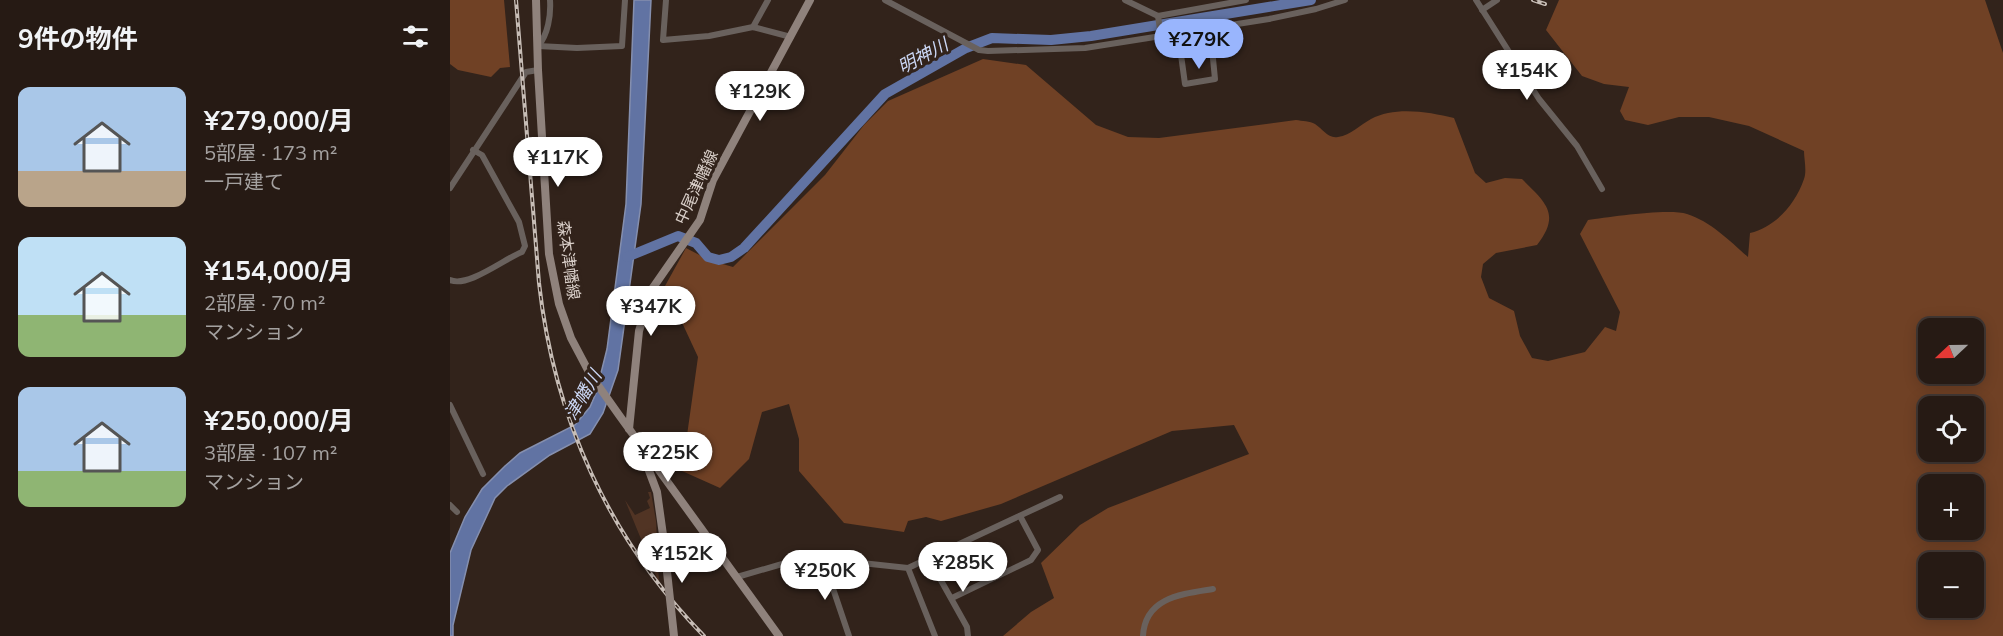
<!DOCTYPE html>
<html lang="ja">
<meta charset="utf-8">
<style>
:root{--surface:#261a14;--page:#322722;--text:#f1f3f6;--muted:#a4a1a0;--line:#423834;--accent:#99b5fd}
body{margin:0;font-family:Mulish,"Noto Sans JP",sans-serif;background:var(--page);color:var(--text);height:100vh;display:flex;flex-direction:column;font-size:22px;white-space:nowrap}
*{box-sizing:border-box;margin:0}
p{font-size:20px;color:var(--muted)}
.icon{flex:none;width:33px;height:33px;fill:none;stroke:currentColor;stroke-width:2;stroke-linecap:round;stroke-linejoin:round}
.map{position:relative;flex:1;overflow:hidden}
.panel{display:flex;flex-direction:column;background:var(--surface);width:450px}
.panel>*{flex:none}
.needle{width:39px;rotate:248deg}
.fabs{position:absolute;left:1468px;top:318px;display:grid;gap:12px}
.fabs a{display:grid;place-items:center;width:66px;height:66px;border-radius:12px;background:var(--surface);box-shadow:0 3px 15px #0003,0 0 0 2px var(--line);font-size:30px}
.price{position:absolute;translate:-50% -51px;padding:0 14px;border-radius:21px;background:#fff;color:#222;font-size:20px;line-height:39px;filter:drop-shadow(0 2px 3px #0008)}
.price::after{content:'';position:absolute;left:50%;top:36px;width:18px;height:14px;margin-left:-9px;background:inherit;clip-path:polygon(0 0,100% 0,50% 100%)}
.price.current{background:var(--accent);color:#111}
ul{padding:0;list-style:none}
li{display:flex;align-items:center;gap:18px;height:150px;padding:0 18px}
li span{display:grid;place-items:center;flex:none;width:168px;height:120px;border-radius:12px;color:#555}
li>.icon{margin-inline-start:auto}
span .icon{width:72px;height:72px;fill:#fffc;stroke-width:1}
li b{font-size:26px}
h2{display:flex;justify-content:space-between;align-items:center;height:72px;padding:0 18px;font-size:26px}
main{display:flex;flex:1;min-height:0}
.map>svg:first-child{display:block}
.green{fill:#513424}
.forest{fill:#704125;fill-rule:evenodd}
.water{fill:#6173a3;stroke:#858fae;stroke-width:1.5}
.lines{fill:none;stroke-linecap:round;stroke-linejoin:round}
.river{stroke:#6173a3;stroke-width:10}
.street{stroke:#69615d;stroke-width:6}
.secondary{stroke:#8f827c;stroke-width:8}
.rail-casing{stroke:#c7bdb6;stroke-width:4}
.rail{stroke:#32231b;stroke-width:1.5;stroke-dasharray:4.5;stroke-linecap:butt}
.secondary-bridge{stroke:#8f827c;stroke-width:8}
.labels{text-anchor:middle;stroke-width:6;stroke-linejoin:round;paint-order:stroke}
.street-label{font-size:16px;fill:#d9cfc9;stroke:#32231b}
.water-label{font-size:18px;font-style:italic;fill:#ccd8f6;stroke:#32231b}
</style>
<main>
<section class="panel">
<h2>9件の物件<svg class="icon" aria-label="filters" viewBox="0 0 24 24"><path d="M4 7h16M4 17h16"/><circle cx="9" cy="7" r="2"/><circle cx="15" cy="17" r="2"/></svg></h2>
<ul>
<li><span style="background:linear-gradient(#a9c7e8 70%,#b9a48a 0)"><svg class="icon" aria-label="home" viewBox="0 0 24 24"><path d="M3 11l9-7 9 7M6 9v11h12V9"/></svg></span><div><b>¥279,000/月</b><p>5部屋 · 173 m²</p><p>一戸建て</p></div></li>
<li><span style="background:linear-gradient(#bfe0f5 65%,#8fb573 0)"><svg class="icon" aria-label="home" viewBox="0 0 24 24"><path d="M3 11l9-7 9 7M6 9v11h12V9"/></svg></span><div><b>¥154,000/月</b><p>2部屋 · 70 m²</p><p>マンション</p></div></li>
<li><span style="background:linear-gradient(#a9c7e8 70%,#8fb573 0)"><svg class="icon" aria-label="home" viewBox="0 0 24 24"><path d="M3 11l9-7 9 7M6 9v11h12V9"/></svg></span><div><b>¥250,000/月</b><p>3部屋 · 107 m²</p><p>マンション</p></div></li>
</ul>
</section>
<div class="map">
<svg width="1553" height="636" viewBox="0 0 1553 636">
<rect width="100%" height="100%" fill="#32231b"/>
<polygon class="green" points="198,492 201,492 206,521 209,583 175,500 185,515 200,508 197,501 200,498"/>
<g class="forest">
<polygon points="0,0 54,0 60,67 50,68 41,77 8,70 0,64"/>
<path d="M1109,0H1535L1553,53V636H553L581,612L604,598L591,563L630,525L658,508L799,454L784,425L722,431L551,504L491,521L476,517L458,521L454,532L394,523L349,471V439L339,404L312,412L299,459L270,488L232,471L248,357L215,286L236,248L259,260L283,267L375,175L414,125L438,101L533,59L576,65L646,125L678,137L709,138L846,120C852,121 860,121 865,124C873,129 878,139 888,137C901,135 910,125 921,119C945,106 979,112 1004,118L1025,173L1036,183L1055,178L1072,179C1096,203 1111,214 1087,245L1046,253L1033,264L1031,277L1039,298L1064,311L1070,336L1082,358L1098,361L1135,352L1155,327L1166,331L1170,312L1130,234L1138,220C1159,217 1219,208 1237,214C1260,221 1281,242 1298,257L1300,233C1325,227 1345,205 1354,179C1357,171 1354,159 1354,151L1299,126L1259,117H1229L1198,125L1175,120L1170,111L1179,87L1154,84L1132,76L1096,30ZM1479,328H1524V374H1479ZM1479,406H1524V452H1479ZM1479,484H1524V530H1479ZM1479,562H1524V608H1479Z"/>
</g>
<polygon class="water" points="184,0 201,0 191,204 168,370 153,413 140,434 100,455 57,486 45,498 21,550 3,625 3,636 0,636 0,553 15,517 32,489 55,466 70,453 125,425 140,407 146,393 157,349 176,204"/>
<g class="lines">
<polyline class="river" points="177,257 228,236 246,243 258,257 269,260 281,257 294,248 435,94 516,48 542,38 601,40 641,36 861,0"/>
<g class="street">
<polyline points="216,0 213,40 259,36 303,27 341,37"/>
<polyline points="435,0 529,50 538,51 635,48 819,19 866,9 895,0"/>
<polyline points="675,0 708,16 796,0"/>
<polyline points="1026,0 1089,99 1127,146 1152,189"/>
<polyline points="1032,10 1047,0"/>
<polyline points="708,16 711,36"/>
<polyline points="303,27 318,0"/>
<polyline points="728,33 735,84 765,79 760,28"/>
<polyline points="88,46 127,48 172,46 175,0"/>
<path d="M88,46C98,35 101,15 100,0"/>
<polyline points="0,188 76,72 88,70"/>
<path d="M0,280C18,288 54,259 72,252L75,246L69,222L32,155L23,150"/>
<polyline points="0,405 33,474"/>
<polyline points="0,505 7,512"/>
<polyline points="373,559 399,636"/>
<polyline points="479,559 517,627 518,636"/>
<polyline points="458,568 610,497"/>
<polyline points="287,577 356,557 458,568 485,636"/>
<polyline points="502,598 581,560 588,550 570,516"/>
<path d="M693,636C695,597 732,594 763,589"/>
</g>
<g class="secondary">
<polyline points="86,0 88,70 99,254 109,304 121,338 140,374 169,415 329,636"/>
<polyline points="179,429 189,331 202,289 250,220 263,180 360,0"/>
<polyline points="192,452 207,492 213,535"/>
</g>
<defs>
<g id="rail">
<path d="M66,0L89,283C104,418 159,539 254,636"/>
<polyline points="1083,0 1095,4"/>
</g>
</defs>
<use href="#rail" class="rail-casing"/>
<use href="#rail" class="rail"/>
<polyline class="secondary-bridge" points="213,535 224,636"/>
</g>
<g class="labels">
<g class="street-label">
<text transform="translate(246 187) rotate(-65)" y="6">中尾津幡線</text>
<text transform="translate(119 260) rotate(82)" y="6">森本津幡線</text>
</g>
<g class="water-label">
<text transform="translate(473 56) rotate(-28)" y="6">明神川</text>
<text transform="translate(133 395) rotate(-59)" y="6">津幡川</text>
</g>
</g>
</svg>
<div class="fabs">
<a><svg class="needle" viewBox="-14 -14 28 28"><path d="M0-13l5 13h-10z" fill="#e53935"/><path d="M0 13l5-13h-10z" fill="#a4a1a0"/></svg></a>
<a><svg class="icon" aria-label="locate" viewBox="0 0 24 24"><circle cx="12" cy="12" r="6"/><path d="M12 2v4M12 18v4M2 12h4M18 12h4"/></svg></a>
<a>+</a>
<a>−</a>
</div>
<b class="price current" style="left:749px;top:70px">¥279K</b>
<b class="price" style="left:1077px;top:101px">¥154K</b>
<b class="price" style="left:310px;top:122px">¥129K</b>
<b class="price" style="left:108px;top:188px">¥117K</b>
<b class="price" style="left:201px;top:337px">¥347K</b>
<b class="price" style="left:218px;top:483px">¥225K</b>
<b class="price" style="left:232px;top:584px">¥152K</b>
<b class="price" style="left:513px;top:593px">¥285K</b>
<b class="price" style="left:375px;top:601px">¥250K</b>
</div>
</main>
